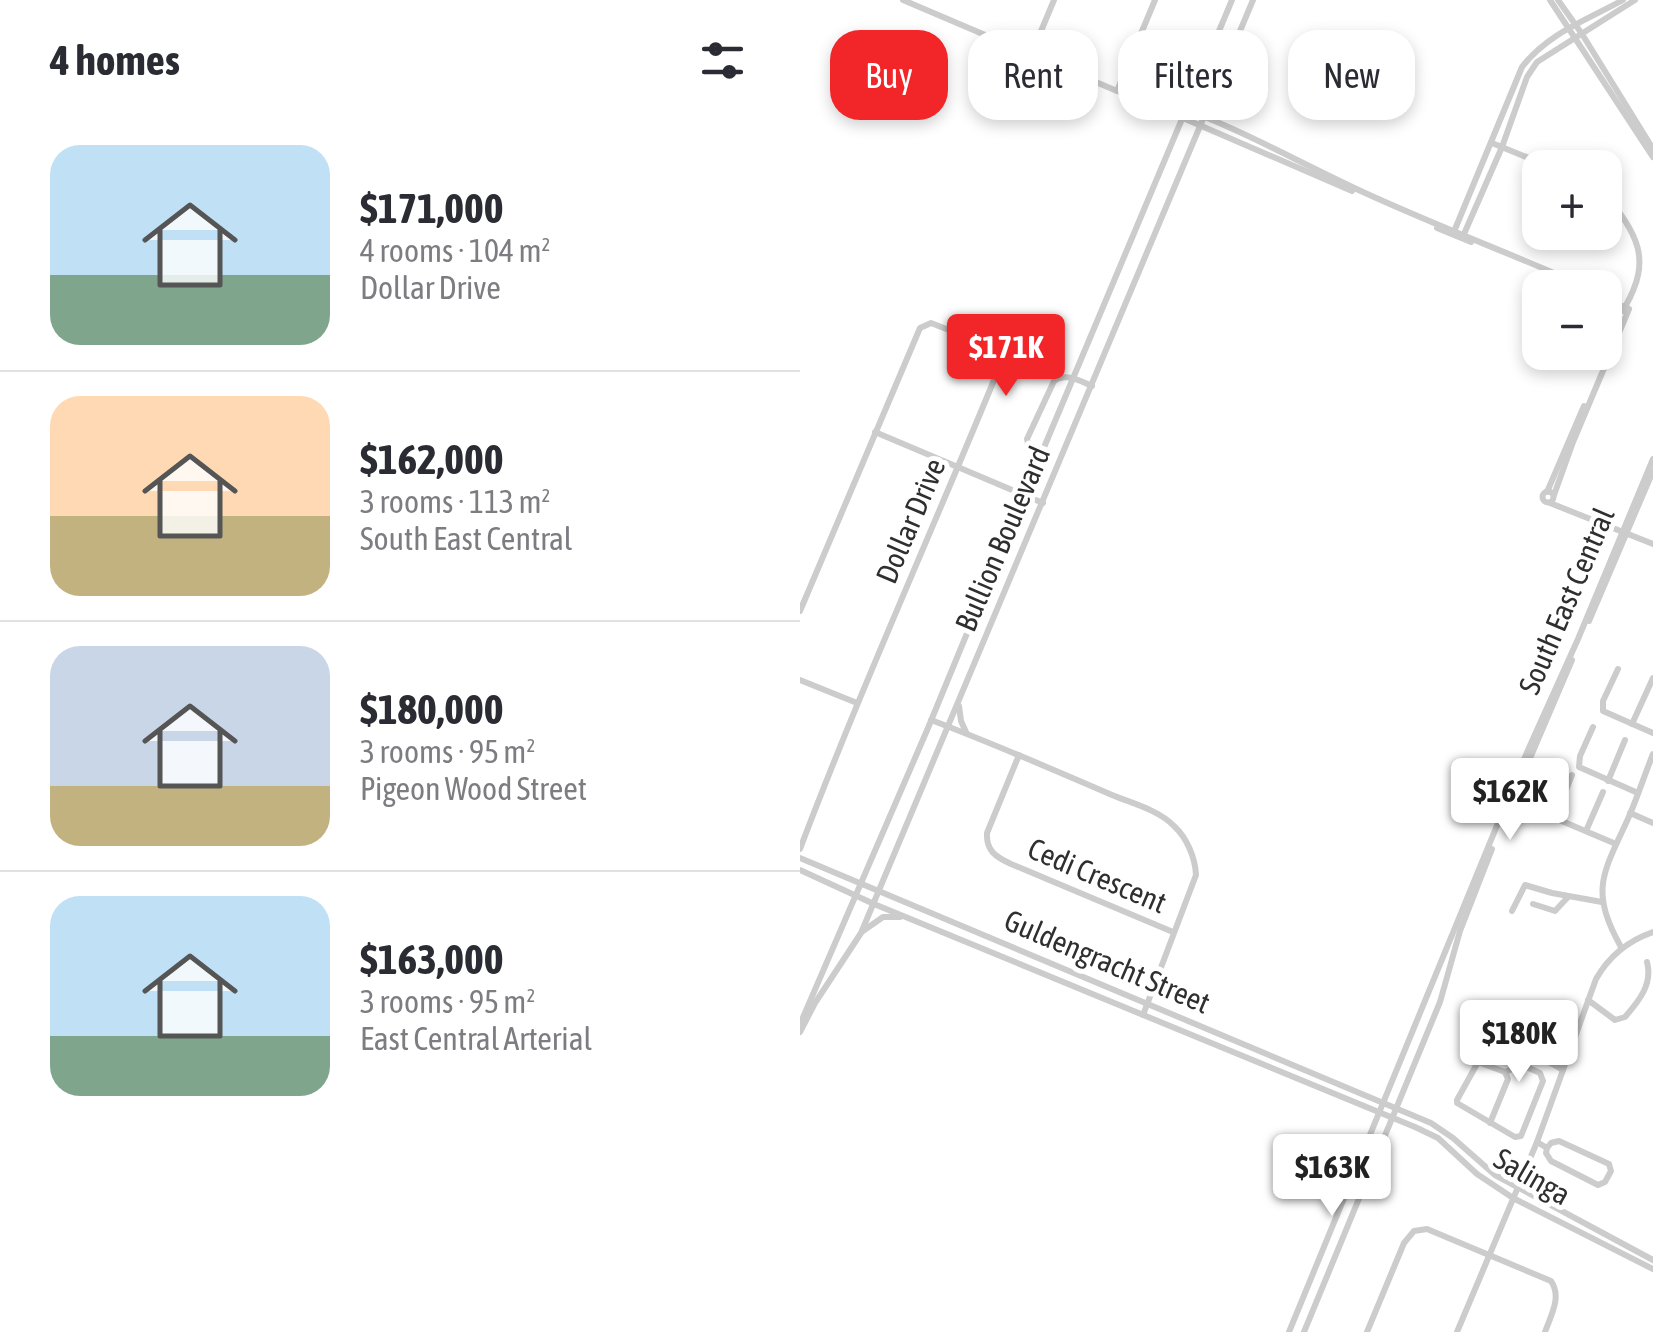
<!DOCTYPE html>
<meta charset="utf-8">
<style>
:root{--surface:#fff;--page:#f7f7f7;--text:#2b2b33;--muted:#7c7c81;--line:#e1e1e2;--accent:#f22529}
body{margin:0;font-family:"Asap Condensed",sans-serif;background:var(--page);color:var(--text);height:100vh;display:flex;flex-direction:column;font-size:38px;white-space:nowrap}
*{box-sizing:border-box;margin:0}
p{font-size:32px;color:var(--muted)}
.icon{flex:none;width:55px;height:55px;fill:none;stroke:currentColor;stroke-width:2;stroke-linecap:round;stroke-linejoin:round}
.map{position:relative;flex:1;overflow:hidden}
.side{display:flex;flex-direction:column;background:var(--surface);width:800px}
.side>*{flex:none}
.hud{position:absolute;left:30px;top:30px;width:672px;height:90px;display:flex;gap:20px}
.buttons{position:absolute;left:722px;top:150px;display:grid;gap:20px}
.buttons a{display:grid;place-items:center;width:100px;height:100px;border-radius:20px;background:var(--surface);box-shadow:0 5px 15px #0003;font-size:50px}
.price{position:absolute;translate:-50% -85px;padding:0 22px;border-radius:10px;background:#fff;color:#222;font-size:32px;line-height:65px;filter:drop-shadow(0 2px 5px #0008)}
.price::after{content:'';position:absolute;left:50%;top:60px;width:30px;height:22px;margin-left:-15px;background:inherit;clip-path:polygon(0 0,100% 0,50% 100%)}
.price.selected{background:var(--accent);color:#fff}
ul{padding:0;list-style:none}
li{display:flex;align-items:center;gap:30px;height:250px;padding:0 50px}
li+li{border-top:2px solid var(--line)}
li span{display:grid;place-items:center;flex:none;width:280px;height:200px;border-radius:30px;color:#555}
li>.icon{margin-inline-start:auto}
span .icon{width:120px;height:120px;fill:#fffc;stroke-width:1}
li b{font-size:42px}
h2{display:flex;justify-content:space-between;align-items:center;height:120px;padding:0 50px;font-size:42px}
.chip{padding:0 35px;border-radius:30px;background:var(--surface);box-shadow:0 5px 15px #0003;font-size:35px;line-height:90px}
.chip.selected{background:var(--accent);color:#fff}
main{display:flex;flex:1;min-height:0}
.map>svg:first-child{display:block}
.lines{fill:none;stroke-linecap:round;stroke-linejoin:round}
.minor{stroke:#ccc;stroke-width:6}
.labels{text-anchor:middle;stroke-width:10;stroke-linejoin:round;paint-order:stroke}
.street-label{font-size:30px;fill:#2f2f2f;stroke:#fff}
</style>
<main>
<section class="side">
<h2>4 homes<svg class="icon" aria-label="filters" viewBox="0 0 24 24"><path d="M4 7h16M4 17h16"/><circle cx="9" cy="7" r="2"/><circle cx="15" cy="17" r="2"/></svg></h2>
<ul>
<li><span style="background:linear-gradient(#bfe0f5 65%,#7fa58c 0)"><svg class="icon" aria-label="home" viewBox="0 0 24 24"><path d="M3 11l9-7 9 7M6 9v11h12V9"/></svg></span><div><b>$171,000</b><p>4 rooms · 104 m²</p><p>Dollar Drive</p></div></li>
<li><span style="background:linear-gradient(#ffd9b3 60%,#c2b280 0)"><svg class="icon" aria-label="home" viewBox="0 0 24 24"><path d="M3 11l9-7 9 7M6 9v11h12V9"/></svg></span><div><b>$162,000</b><p>3 rooms · 113 m²</p><p>South East Central</p></div></li>
<li><span style="background:linear-gradient(#c9d6e8 70%,#c2b280 0)"><svg class="icon" aria-label="home" viewBox="0 0 24 24"><path d="M3 11l9-7 9 7M6 9v11h12V9"/></svg></span><div><b>$180,000</b><p>3 rooms · 95 m²</p><p>Pigeon Wood Street</p></div></li>
<li><span style="background:linear-gradient(#bfe0f5 70%,#7fa58c 0)"><svg class="icon" aria-label="home" viewBox="0 0 24 24"><path d="M3 11l9-7 9 7M6 9v11h12V9"/></svg></span><div><b>$163,000</b><p>3 rooms · 95 m²</p><p>East Central Arterial</p></div></li>
</ul>
</section>
<div class="map">
<svg width="853" height="1332" viewBox="0 0 853 1332">
<rect width="100%" height="100%" fill="#fff"/>
<g class="lines">
<g class="minor">
<path d="M103,0L317,91C404,106 484,156 563,192C637,226 714,255 789,288"/>
<polyline points="750,0 853,157"/>
<polyline points="758,0 782,34 853,149"/>
<polyline points="231,55 254,0"/>
<polyline points="317,91 355,0"/>
<polyline points="325,93 552,191"/>
<polyline points="692,143 753,168"/>
<polyline points="637,228 671,242"/>
<path d="M653,234L722,67C748,33 787,20 823,0"/>
<polyline points="664,234 702,147 727,77 737,62 835,0"/>
<polyline points="805,299 825,307 823,311"/>
<polyline points="75,432 243,503"/>
<path d="M241,452L228,444L227,439L254,381C266,372 280,381 292,386"/>
<circle cx="748" cy="497" r="5.5"/>
<polyline points="747,492 784,406"/>
<path d="M754,495L773,442L829,309L825,307C853,258 837,235 805,193"/>
<polyline points="750,503 853,544"/>
<path d="M0,611L120,328L131,323L195,348L201,354V363C135,525 62,685 0,849"/>
<polyline points="789,621 853,471"/>
<polyline points="818,669 803,701 803,711 853,733"/>
<polyline points="0,680 57,703"/>
<polyline points="159,706 161,721 166,732"/>
<path d="M131,720C192,743 252,769 312,795C331,803 359,810 374,826C387,838 395,857 396,875L343,1015"/>
<polyline points="832,724 853,678"/>
<polyline points="793,727 780,756 779,767 838,793"/>
<path d="M219,755L187,833C186,851 196,857 211,864L373,932"/>
<polyline points="772,775 756,814 757,819 816,844"/>
<polyline points="808,781 825,740"/>
<polyline points="710,805 772,660"/>
<polyline points="830,813 853,823"/>
<polyline points="786,831 803,792"/>
<polyline points="0,858 631,1123 653,1138 695,1175 853,1260"/>
<polyline points="0,870 74,904 615,1127 638,1138 677,1174 713,1198 853,1269"/>
<polyline points="733,904 755,911 768,897"/>
<polyline points="712,911 725,885 752,893 802,902"/>
<polyline points="63,931 83,917 100,917"/>
<path d="M821,947C790,891 802,875 827,821C837,799 844,776 853,754"/>
<path d="M788,1000L815,1020L825,1017C839,1001 853,984 847,962"/>
<polyline points="1,1022 128,728 224,495 432,0"/>
<polyline points="0,1032 15,1003 61,933 453,0"/>
<path d="M722,1052C707,1057 697,1062 683,1053L690,1042C711,1043 745,1059 763,1070"/>
<polyline points="678,1062 705,1072 722,1065 740,1073 743,1081 721,1136 715,1137 657,1103 657,1100 683,1053"/>
<polyline points="690,1123 708,1079 705,1072"/>
<polyline points="737,1142 747,1148 746,1153 751,1161 798,1185 805,1182 811,1171 809,1164 759,1141 751,1143 747,1148"/>
<polyline points="489,1332 728,750 778,639 853,459"/>
<polyline points="504,1332 640,1002 660,931 692,849"/>
<path d="M567,1332L604,1243L614,1231L627,1229L751,1281C762,1297 751,1315 745,1332"/>
<path d="M657,1332L737,1142L796,979C809,956 827,941 853,932"/>
</g>
</g>
<g class="labels">
<g class="street-label">
<text transform="translate(111 521) rotate(-67)" y="10">Dollar Drive</text>
<text transform="translate(203 539) rotate(-67)" y="10">Bullion Boulevard</text>
<text transform="translate(767 601) rotate(-67)" y="10">South East Central</text>
<text transform="translate(297 876) rotate(23)" y="10">Cedi Crescent</text>
<text transform="translate(307 962) rotate(23)" y="10">Guldengracht Street</text>
<text transform="translate(732 1177) rotate(30)" y="10">Salinga</text>
</g>
</g>
</svg>
<div class="buttons">
<a>+</a>
<a>−</a>
</div>
<b class="price selected" style="left:206px;top:399px">$171K</b>
<b class="price" style="left:710px;top:843px">$162K</b>
<b class="price" style="left:719px;top:1085px">$180K</b>
<b class="price" style="left:532px;top:1219px">$163K</b>
<div class="hud">
<a class="chip selected">Buy</a>
<a class="chip">Rent</a>
<a class="chip">Filters</a>
<a class="chip">New</a>
</div>
</div>
</main>
